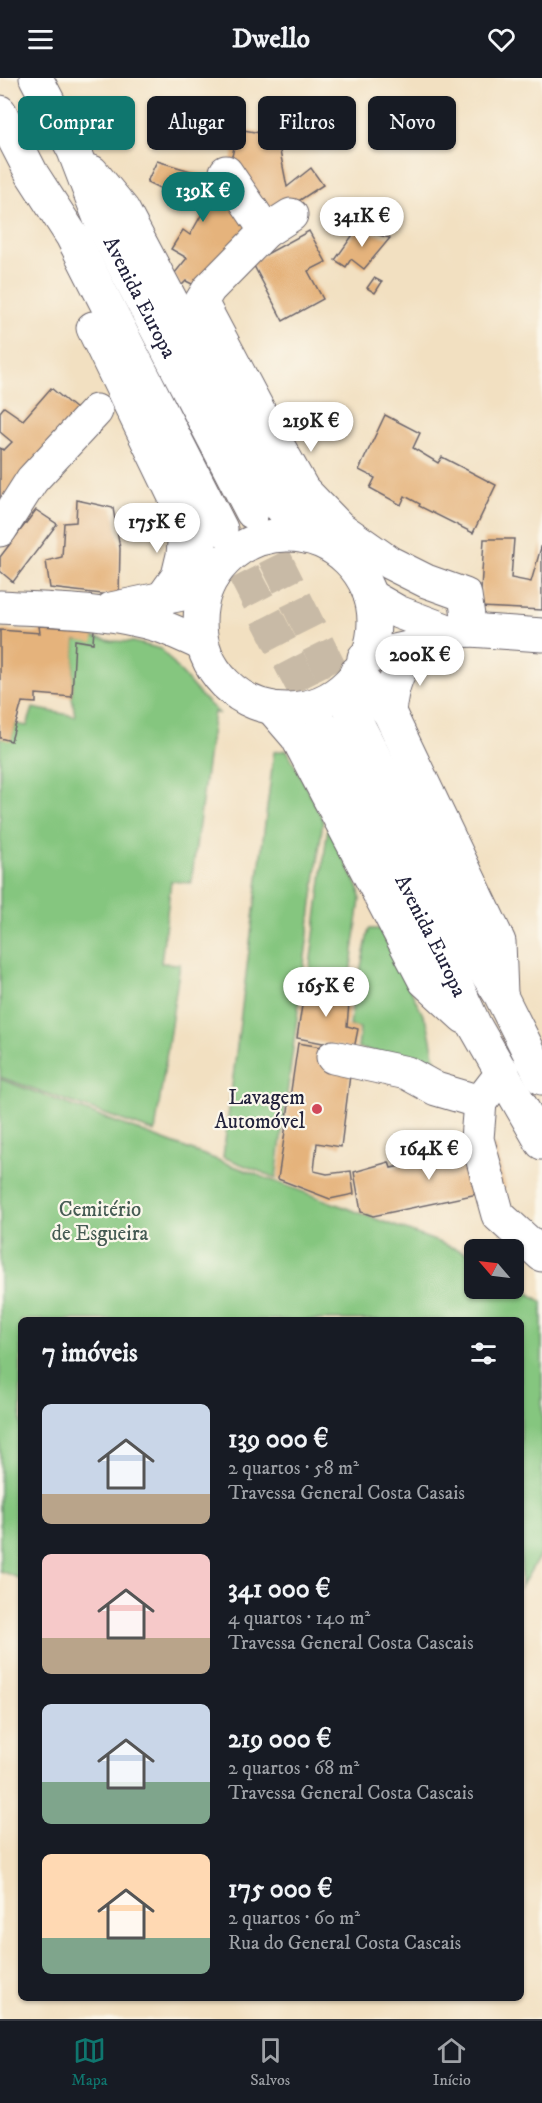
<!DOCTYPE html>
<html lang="pt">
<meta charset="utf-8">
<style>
:root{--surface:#171b24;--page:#242831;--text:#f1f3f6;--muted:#9ea1a6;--line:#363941;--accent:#0f766e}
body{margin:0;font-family:"IM FELL DW Pica",serif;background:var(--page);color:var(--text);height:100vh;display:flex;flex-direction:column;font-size:22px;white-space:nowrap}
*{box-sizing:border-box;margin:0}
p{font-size:20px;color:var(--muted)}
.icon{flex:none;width:33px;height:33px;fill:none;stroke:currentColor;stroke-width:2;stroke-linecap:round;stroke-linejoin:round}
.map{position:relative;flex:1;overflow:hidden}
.panel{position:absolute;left:18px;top:1239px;width:506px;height:684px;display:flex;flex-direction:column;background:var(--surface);border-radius:9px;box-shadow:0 2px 4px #0004}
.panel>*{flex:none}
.hud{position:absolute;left:18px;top:18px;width:507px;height:54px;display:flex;gap:12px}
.needle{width:39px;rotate:298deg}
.fabs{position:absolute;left:464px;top:1161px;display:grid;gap:12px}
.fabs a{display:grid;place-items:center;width:60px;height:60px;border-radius:9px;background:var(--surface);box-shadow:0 2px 4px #0004;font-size:30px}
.price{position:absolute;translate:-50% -51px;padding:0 14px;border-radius:21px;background:#fff;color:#222;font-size:20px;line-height:39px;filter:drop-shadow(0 2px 3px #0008)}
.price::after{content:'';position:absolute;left:50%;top:36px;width:18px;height:14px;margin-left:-9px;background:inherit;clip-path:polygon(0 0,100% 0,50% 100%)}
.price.active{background:var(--accent);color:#fff}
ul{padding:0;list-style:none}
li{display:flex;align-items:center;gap:18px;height:150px;padding:0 24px}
li span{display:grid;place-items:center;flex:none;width:168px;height:120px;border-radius:9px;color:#555}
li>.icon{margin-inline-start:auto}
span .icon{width:72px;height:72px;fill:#fffc;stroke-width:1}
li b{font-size:26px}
h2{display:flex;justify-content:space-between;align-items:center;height:72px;padding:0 24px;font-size:26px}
.chip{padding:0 21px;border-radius:9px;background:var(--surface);box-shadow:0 2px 4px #0004;font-size:21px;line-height:54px}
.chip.active{background:var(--accent);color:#fff}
header{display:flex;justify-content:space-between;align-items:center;height:78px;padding:0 24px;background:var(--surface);font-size:27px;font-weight:700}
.menu{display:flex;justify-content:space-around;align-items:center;height:84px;border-top:2px solid var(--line);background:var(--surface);font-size:16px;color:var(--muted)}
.menu a{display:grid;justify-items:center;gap:3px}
.menu .active{color:var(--accent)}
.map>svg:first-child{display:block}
.green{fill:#85c67f;stroke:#54745d;stroke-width:1.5}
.building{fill:#e5b37b}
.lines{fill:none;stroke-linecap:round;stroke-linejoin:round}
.major-tunnel{stroke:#c8baa6;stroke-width:33;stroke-dasharray:33 16;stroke-linecap:butt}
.minor-casing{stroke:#6b646a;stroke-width:35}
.major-casing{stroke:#6b646a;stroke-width:35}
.minor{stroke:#fff;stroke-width:33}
.major{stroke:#fff;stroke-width:33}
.poi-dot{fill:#d1495b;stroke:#fbf7ec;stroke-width:2}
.labels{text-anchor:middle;stroke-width:4.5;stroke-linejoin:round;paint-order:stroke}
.street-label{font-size:21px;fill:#22223b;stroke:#fbf7ec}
.poi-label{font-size:21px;fill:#22223b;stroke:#fbf7ec;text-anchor:end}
.park-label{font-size:21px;fill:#455b53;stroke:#fbf7ec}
</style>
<header><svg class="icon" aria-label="menu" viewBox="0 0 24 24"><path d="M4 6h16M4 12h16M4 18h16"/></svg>Dwello<svg class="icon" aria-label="heart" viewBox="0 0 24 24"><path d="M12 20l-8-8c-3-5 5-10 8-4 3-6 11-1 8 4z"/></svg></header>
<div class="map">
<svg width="542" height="1941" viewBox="0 0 542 1941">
<rect width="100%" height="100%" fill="#fbf7ec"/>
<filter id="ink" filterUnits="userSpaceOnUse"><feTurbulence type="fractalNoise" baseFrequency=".0167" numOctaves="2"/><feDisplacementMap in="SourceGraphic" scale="12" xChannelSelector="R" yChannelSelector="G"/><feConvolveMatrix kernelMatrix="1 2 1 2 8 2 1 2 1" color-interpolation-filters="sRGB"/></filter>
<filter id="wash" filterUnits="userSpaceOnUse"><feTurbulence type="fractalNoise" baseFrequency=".008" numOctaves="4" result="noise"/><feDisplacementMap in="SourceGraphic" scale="24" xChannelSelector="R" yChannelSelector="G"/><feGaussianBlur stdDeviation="1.35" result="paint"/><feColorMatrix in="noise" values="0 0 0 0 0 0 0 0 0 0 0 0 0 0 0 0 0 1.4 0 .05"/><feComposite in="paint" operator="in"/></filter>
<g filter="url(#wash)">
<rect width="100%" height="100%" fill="#f2e0c1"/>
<g class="green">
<polygon points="93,559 111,563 133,564 161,571 200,617 220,636 214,634 191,805 171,803 161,885 180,886 155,1054 0,999 0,660 11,662 16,646 27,648 33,630 75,638 72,619 75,562 92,564"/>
<polygon points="287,672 323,742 276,1100 223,1079 274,674"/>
<polygon points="328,748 359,811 360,822 349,903 309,896"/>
<polygon points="369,851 380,851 428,947 436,987 358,970 360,950 350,948 355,904 358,903"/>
<polygon points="0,1001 470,1176 474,1178 474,1210 513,1210 513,1205 542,1224 542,1474 521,1509 520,1242 21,1242 21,1501 0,1493"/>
</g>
<g id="blocks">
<g class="building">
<polygon points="238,51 277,58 287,109 311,90 323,107 268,143 231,83"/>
<polygon points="157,83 204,97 218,106 255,149 200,210 186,203 181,208 174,196 187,180 171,171 183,152 190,157 204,132 147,104"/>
<polygon points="357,151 390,160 364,191 351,181 346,189 335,182"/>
<polygon points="309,153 326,184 308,193 323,221 283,243 252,184"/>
<polygon points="374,200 382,204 375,215 367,210"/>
<polygon points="51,310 83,337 0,430 0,370 4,372 12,364 0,354 0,334 4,329 23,342"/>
<polygon points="385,337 420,355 413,370 438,385 442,379 496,407 473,455 419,428 420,426 405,418 401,427 370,410 375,400 359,392"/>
<polygon points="77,422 113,430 120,470 119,518 50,510 46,483 62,479 64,445 76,444"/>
<polygon points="36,432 57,446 13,504 0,493 0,479"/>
<polygon points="484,461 514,461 511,500 531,504 542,466 542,532 480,529"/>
<polygon points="39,548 94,551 93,565 75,562 72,619 36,616 36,625 22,624 11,663 0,660 0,552 40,555"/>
<polygon points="305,908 350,914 347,948 358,951 354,971 297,960"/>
<polygon points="298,965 327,970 350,997 341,1069 317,1065 314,1093 327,1096 351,1093 354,1116 330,1121 278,1101"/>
<polygon points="496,1067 506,1110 373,1138 361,1134 354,1094 389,1084 391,1090"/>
</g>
</g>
</g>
<g filter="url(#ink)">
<use href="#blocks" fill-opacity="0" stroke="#6b646a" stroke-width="1.5"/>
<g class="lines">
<g class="major-tunnel">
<polyline points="252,434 351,633"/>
<polyline points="221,451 323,648"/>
</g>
<defs>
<g id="minor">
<polyline points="226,94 266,153"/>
<polyline points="291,137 266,153 209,211 201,224 263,341 303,412 340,450 390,485 426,503 465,517 470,552"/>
<polyline points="0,452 32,402 96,333"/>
<polyline points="161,522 178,498 183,477 186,442"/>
<path d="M0,529C54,532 108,532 160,548C174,553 188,560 202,566"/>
<polyline points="111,531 206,511"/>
<polyline points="333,979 407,995 436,1011 480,1024"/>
<polyline points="503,994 480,1024 477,1061 498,1137 542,1177"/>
</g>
<g id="major">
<path id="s1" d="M36,0L74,73L102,146L252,434"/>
<polyline points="0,34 32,96 72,158 221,451"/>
<polyline points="92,94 123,132 280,428 306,459"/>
<polyline points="93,250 213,498"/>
<circle cx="287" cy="544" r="87"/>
<polyline points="370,518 398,534 451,554"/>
<polyline points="364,580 416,568 451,554 470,552 542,557"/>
<polyline points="356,595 389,634 499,864 501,916"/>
<polyline points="272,630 297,659 425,903 464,939"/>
<polyline points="351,633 475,877 501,918 542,1000"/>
<path d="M389,634C392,606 398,590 416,568"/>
<path id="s2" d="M323,648L447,887L475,948L542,1065"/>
</g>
</defs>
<use href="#minor" class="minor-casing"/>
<use href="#major" class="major-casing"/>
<use href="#minor" class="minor"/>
<use href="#major" class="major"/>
</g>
</g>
<circle class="poi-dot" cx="317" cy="1031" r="6"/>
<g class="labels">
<g class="street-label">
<text dy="7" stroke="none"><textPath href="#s1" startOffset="243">Avenida Europa</textPath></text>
<text dy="7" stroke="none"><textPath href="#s2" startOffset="236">Avenida Europa</textPath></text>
</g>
<g class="poi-label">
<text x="305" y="1026">Lavagem<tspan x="305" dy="24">Automóvel</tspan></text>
</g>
<g class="park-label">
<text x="100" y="1138">Cemitério<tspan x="100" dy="24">de Esgueira</tspan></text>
</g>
</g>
</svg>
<div class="fabs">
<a><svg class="needle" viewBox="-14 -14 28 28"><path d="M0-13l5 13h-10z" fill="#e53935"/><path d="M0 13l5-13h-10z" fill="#9ea1a6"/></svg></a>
</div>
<b class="price active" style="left:203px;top:145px">139K €</b>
<b class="price" style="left:362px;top:170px">341K €</b>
<b class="price" style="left:311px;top:375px">219K €</b>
<b class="price" style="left:157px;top:476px">175K €</b>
<b class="price" style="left:420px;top:609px">200K €</b>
<b class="price" style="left:326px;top:940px">165K €</b>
<b class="price" style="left:429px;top:1103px">164K €</b>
<div class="hud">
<a class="chip active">Comprar</a>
<a class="chip">Alugar</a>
<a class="chip">Filtros</a>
<a class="chip">Novo</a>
</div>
<section class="panel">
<h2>7 imóveis<svg class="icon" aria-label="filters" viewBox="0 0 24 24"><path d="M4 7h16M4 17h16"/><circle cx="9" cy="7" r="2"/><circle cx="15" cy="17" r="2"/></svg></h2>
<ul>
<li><span style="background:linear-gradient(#c9d6e8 75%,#b9a48a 0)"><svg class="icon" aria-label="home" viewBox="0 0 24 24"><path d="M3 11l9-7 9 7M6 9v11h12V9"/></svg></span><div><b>139 000 €</b><p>2 quartos · 58 m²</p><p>Travessa General Costa Casais</p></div></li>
<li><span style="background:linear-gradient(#f6c9c9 70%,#b9a48a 0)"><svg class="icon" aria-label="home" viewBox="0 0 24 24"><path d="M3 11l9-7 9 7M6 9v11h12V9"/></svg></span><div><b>341 000 €</b><p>4 quartos · 140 m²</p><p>Travessa General Costa Cascais</p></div></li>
<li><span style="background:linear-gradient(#c9d6e8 65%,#7fa58c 0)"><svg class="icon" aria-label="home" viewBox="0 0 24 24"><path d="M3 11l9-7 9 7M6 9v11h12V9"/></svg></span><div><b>219 000 €</b><p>2 quartos · 68 m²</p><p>Travessa General Costa Cascais</p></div></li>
<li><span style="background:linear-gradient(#ffd9b3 70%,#7fa58c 0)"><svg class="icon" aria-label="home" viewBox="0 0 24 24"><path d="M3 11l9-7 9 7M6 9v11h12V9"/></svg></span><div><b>175 000 €</b><p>2 quartos · 60 m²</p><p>Rua do General Costa Cascais</p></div></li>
</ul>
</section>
</div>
<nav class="menu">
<a class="active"><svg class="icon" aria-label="map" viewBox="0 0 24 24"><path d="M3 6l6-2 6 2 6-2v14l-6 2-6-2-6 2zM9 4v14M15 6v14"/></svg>Mapa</a>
<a><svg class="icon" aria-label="saved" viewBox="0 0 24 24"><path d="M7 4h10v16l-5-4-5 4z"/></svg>Salvos</a>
<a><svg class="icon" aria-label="home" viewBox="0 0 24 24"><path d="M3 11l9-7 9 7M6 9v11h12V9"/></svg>Início</a>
</nav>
